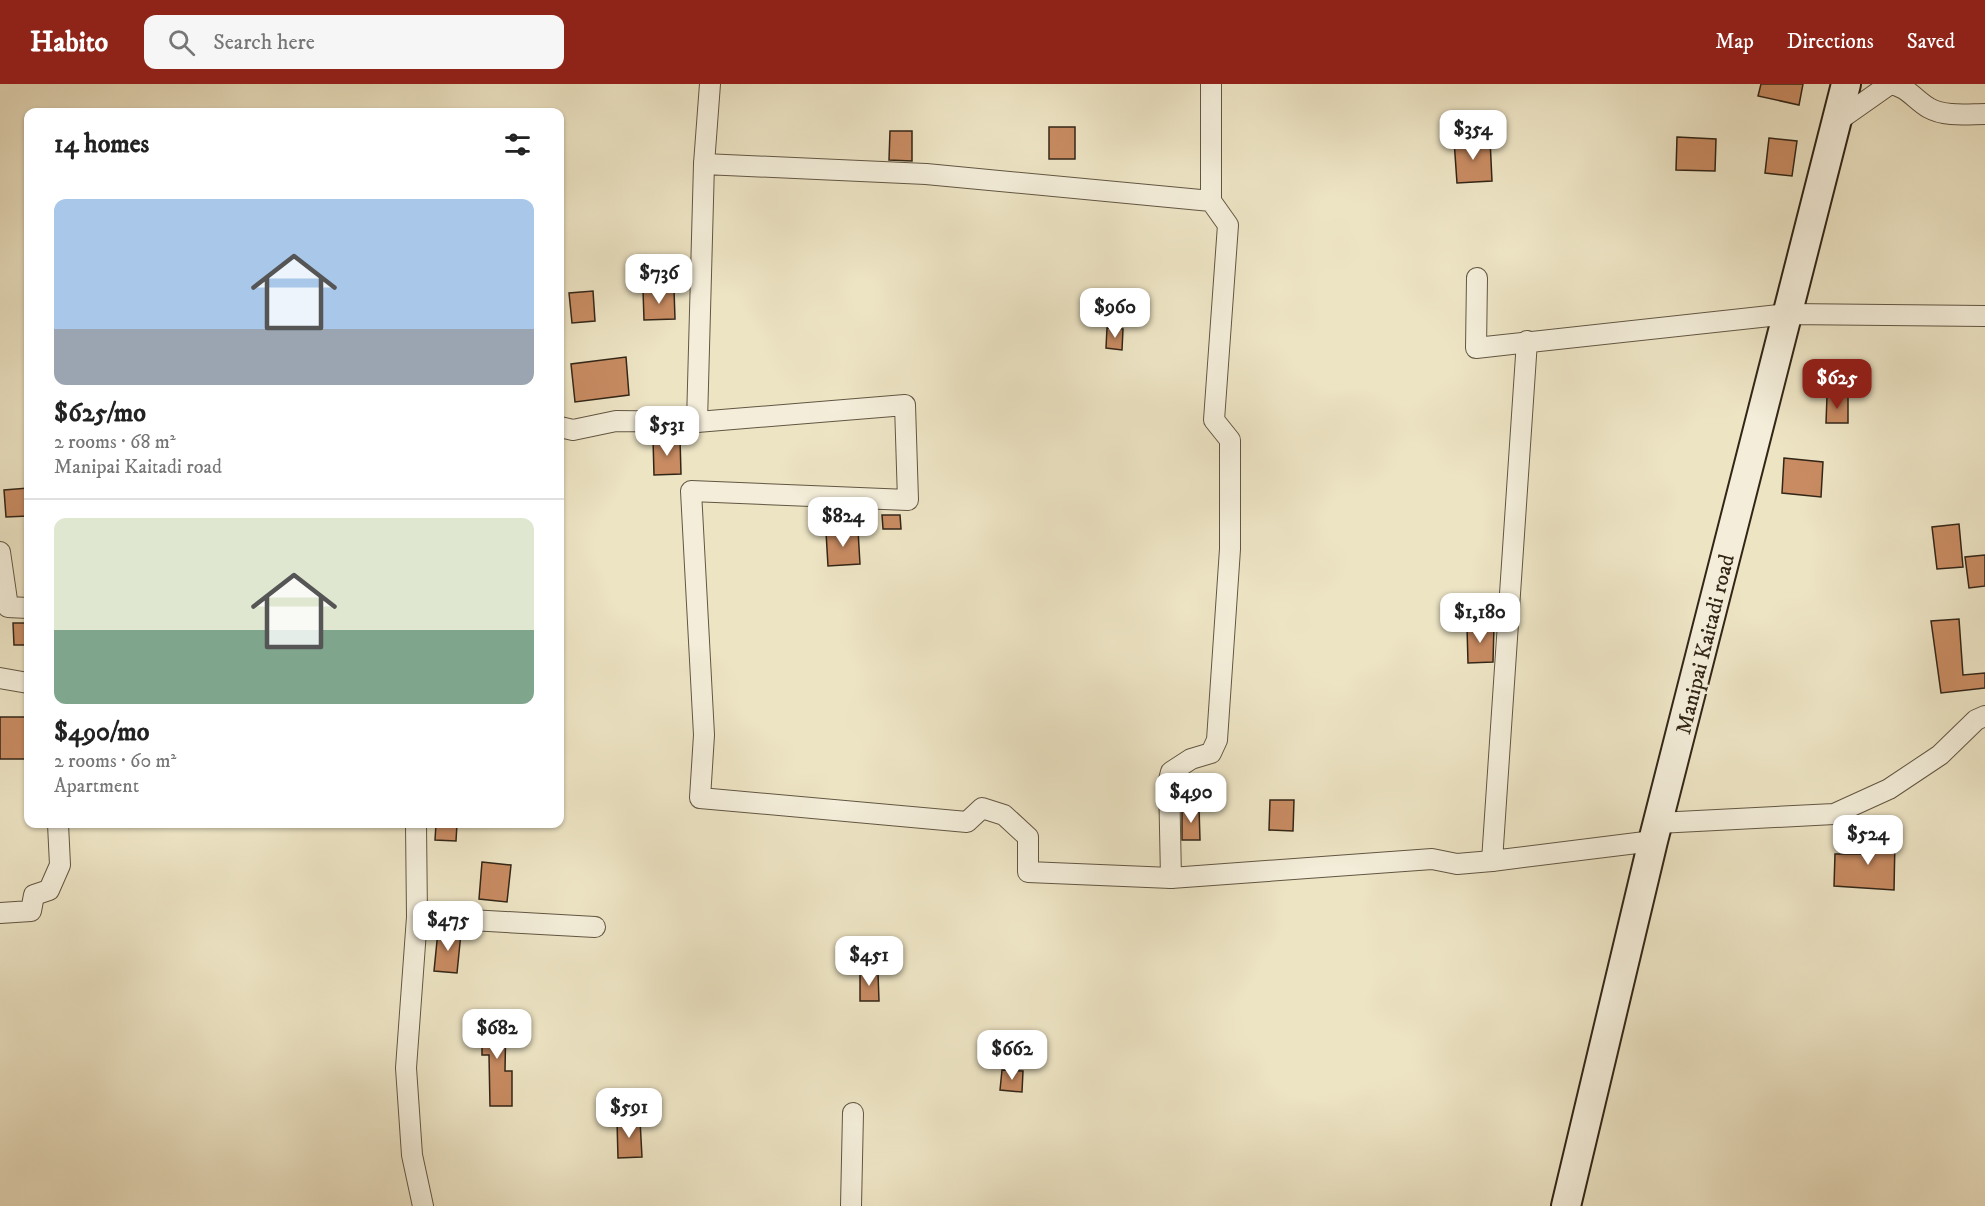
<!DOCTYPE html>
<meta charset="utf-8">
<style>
:root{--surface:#fff;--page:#f6f6f6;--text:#222;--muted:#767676;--line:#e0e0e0;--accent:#8f2418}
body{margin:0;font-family:"IM FELL DW Pica",serif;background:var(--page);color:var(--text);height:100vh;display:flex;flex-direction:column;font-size:22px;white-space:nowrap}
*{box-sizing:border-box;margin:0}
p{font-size:20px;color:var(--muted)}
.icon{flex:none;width:33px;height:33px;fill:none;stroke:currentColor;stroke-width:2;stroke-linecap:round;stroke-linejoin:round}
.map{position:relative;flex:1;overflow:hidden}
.details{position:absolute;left:24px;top:24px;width:540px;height:720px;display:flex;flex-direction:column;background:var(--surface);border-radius:12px;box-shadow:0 2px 4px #0004}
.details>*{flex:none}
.price{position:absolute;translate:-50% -51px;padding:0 14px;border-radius:12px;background:#fff;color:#222;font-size:20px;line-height:39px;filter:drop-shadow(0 2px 3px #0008)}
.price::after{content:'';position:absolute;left:50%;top:36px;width:18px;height:14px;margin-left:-9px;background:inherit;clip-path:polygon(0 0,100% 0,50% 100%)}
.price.selected{background:var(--accent);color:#fff}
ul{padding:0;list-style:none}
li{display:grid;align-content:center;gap:12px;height:318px;padding:0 30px}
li+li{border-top:2px solid var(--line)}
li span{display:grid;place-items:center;height:186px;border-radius:12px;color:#555}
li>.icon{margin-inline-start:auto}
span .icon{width:108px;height:108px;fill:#fffc;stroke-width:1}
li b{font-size:26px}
h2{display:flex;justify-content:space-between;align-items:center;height:72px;padding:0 30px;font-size:26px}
header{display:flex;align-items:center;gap:36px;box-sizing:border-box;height:84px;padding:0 30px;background:var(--accent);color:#fff}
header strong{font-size:28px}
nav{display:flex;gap:33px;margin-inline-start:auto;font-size:21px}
.search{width:420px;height:54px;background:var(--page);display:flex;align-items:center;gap:15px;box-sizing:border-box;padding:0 21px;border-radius:12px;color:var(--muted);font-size:22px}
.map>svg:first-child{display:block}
.building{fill:#c88b62;stroke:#332617;stroke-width:1.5}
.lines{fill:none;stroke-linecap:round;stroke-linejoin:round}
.street-casing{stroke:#625642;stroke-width:22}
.secondary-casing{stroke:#332617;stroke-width:32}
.street{stroke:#f3edd9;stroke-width:20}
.secondary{stroke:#f3edd9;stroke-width:28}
.labels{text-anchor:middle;stroke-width:4.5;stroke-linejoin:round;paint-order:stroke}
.street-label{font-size:22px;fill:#332617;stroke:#f3edd9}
</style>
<header>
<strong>Habito</strong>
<div class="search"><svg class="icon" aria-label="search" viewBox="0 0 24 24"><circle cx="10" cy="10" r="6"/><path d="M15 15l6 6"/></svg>Search here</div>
<nav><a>Map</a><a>Directions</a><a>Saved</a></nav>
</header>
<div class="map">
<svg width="1985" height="1122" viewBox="0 0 1985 1122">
<rect width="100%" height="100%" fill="#ede4c4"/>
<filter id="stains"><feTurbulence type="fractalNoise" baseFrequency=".00333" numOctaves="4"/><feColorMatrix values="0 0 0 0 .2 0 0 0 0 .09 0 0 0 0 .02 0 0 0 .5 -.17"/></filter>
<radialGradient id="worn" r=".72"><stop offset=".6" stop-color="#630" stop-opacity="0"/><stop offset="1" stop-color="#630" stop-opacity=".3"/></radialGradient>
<g class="building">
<polygon points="1761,0 1803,0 1799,21 1758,12"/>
<rect x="1049" y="43" width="26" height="32"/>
<polygon points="890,47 912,47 912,77 889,76"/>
<polygon points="1677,53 1716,55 1715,87 1676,86"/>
<polygon points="1769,54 1797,57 1792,92 1765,89"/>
<polygon points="1490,55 1492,97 1457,99 1454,56"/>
<polygon points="674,205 675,235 644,236 643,206"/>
<polygon points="593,207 595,237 572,239 569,209"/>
<polygon points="1107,244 1123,245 1122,266 1106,264"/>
<polygon points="626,273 629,311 575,318 571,280"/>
<polygon points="1827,312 1848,312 1848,339 1826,339"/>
<polygon points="680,354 681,390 654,391 653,355"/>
<polygon points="1784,374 1823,378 1821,413 1782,409"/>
<polygon points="28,404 28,432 6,433 4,406"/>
<polygon points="882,431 900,431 901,445 883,445"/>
<polygon points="1959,440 1963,483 1937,485 1932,443"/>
<polygon points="858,446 860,480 828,482 826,448"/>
<polygon points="1985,471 1985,502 1969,504 1965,473"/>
<polygon points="1959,535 1963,591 1985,589 1985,604 1941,609 1931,537"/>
<polygon points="13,539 28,539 28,561 14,561"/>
<polygon points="1494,542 1493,578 1468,579 1467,543"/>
<rect x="0" y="633" width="25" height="42"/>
<polygon points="1270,716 1294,716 1293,747 1269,746"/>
<polygon points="1182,724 1199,724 1200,756 1182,756"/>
<polygon points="436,740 457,740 456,757 435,756"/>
<polygon points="1863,755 1895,755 1894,806 1834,802 1835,770 1863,770"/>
<polygon points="482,778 511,781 507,818 479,815"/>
<polygon points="438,847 461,849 457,889 434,887"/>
<polygon points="860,889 878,889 879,917 860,917"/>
<polygon points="482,931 506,931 505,987 512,987 512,1022 490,1022 489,971 482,971"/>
<polygon points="1002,986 1023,987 1022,1008 1000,1006"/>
<polygon points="640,1036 642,1073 618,1074 617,1037"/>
</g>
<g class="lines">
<defs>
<g id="street">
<path d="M1836,38L1890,0C1907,2 1915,16 1929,24C1945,33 1968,30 1985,30"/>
<polyline points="704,80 710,0"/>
<polyline points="1211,117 1211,0"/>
<polyline points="1477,194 1476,264 1788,230 1985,232"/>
<polyline points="1527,257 1492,777 1653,757"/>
<polyline points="697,338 704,80 926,90 1211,117 1228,141 1214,336 1230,356 1230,465 1217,656 1211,669 1191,675 1171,688 1169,696 1171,794"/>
<polyline points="560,343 573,346 616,337 697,338 905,321 908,416 691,407 704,651 700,714 967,738 982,724 1004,731 1028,753 1028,788 1171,794 1432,775 1457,780 1492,777"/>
<polyline points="0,468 8,523 28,524"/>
<polyline points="0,594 28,599"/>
<polyline points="1658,739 1834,730 1889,705 1940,671 1976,636 1985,632"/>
<polyline points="416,740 417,833 406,984 412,1071 423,1122"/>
<polyline points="0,829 31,827 34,811 49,806 60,781 58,740"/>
<polyline points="417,833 595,843"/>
<polyline points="851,1122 853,1029"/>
</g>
<polyline id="secondary" points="1566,1122 1653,757 1846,0"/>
</defs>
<use href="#street" class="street-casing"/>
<use href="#secondary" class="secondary-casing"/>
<use href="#street" class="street"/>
<use href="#secondary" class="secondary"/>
</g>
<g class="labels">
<g class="street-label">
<text transform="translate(1704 560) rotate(-76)" y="8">Manipai Kaitadi road</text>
</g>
</g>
<rect width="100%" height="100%" filter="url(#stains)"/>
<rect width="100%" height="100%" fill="url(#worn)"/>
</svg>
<b class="price" style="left:1473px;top:77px">$354</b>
<b class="price" style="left:659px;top:221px">$736</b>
<b class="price" style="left:1115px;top:255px">$960</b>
<b class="price selected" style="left:1837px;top:326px">$625</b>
<b class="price" style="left:667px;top:373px">$531</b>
<b class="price" style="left:843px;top:464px">$824</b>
<b class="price" style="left:1480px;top:560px">$1,180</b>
<b class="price" style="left:1191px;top:740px">$490</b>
<b class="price" style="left:1868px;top:782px">$524</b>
<b class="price" style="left:448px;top:868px">$475</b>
<b class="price" style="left:869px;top:903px">$451</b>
<b class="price" style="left:497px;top:976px">$682</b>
<b class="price" style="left:1012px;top:997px">$662</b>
<b class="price" style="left:629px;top:1055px">$591</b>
<section class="details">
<h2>14 homes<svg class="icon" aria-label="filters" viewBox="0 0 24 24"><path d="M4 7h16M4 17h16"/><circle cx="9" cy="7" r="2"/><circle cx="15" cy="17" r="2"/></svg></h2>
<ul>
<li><span style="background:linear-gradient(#a9c7e8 70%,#9aa5b1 0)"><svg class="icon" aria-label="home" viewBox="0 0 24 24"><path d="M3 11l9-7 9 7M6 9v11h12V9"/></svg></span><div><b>$625/mo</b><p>2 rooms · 68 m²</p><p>Manipai Kaitadi road</p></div></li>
<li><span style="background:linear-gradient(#dfe7d0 60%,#7fa58c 0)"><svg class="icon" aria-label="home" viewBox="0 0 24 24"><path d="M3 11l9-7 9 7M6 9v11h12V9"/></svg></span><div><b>$490/mo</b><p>2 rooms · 60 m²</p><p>Apartment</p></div></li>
</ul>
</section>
</div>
